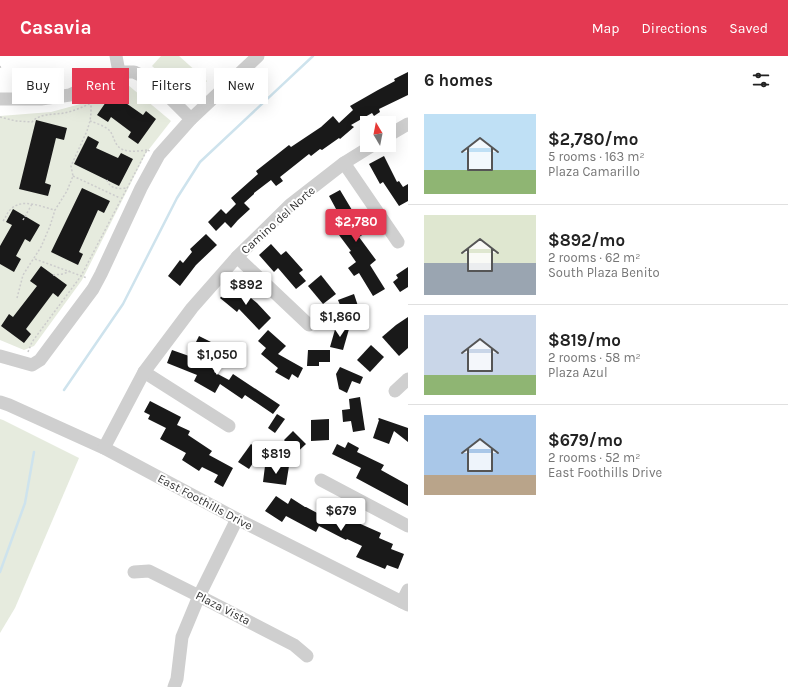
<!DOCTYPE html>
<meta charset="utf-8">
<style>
:root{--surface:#fff;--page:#f6f6f6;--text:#222;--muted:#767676;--line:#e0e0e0;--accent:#e43952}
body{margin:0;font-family:Karla,sans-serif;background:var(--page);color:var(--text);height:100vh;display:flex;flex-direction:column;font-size:15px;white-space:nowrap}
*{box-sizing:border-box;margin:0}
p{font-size:13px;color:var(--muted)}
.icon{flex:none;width:22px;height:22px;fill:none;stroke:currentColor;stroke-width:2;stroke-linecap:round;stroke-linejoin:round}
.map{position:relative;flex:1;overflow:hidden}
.panel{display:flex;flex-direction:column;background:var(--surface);width:380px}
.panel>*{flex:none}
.hud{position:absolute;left:12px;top:12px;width:336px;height:36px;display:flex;gap:8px}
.needle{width:26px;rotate:350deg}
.controls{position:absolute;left:360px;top:60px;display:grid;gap:8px}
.controls a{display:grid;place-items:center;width:36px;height:36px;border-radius:0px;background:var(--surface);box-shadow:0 4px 16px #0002;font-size:20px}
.price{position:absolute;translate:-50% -34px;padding:0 9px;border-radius:4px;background:#fff;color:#222;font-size:13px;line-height:26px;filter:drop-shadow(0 1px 2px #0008)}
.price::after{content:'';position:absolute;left:50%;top:24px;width:12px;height:9px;margin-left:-6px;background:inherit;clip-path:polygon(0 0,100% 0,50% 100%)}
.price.current{background:var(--accent);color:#fff}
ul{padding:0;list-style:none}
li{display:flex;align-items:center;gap:12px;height:100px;padding:0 16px}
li+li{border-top:1px solid var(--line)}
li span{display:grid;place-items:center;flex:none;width:112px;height:80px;border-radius:0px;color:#555}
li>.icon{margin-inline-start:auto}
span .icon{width:48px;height:48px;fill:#fffc;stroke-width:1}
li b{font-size:17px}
h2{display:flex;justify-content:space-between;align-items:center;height:48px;padding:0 16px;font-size:17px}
.chip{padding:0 14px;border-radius:0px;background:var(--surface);box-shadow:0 4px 16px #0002;font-size:14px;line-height:36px}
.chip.current{background:var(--accent);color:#fff}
header{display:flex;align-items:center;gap:24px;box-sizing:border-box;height:56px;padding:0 20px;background:var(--accent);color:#fff}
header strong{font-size:19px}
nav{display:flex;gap:22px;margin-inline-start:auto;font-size:14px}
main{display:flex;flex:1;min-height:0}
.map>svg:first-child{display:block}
.green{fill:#e6ebde}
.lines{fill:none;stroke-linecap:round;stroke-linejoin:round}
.stream{stroke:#cee3ed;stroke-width:2.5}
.building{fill:#191919}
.path{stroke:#ccc;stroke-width:1.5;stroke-dasharray:2 2;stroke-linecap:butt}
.minor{stroke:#cfcfcf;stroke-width:13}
.labels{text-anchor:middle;stroke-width:4;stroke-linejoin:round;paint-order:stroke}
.street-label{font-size:12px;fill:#323232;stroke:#fff}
</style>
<header>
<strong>Casavia</strong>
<nav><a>Map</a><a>Directions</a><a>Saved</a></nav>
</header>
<main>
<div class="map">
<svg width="408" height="631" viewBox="0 0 408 631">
<rect width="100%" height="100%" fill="#fff"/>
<g class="green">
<polygon points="161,0 179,0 207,25 190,43 152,10"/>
<polygon points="128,29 171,65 146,97 82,224 34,290 24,294 0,284 0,60 51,56 84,47 115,30"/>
<polygon points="0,363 3,364 79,402 15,552 0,577"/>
</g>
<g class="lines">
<g class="stream">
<polyline points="64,334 123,248 177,142 200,106 313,0"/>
<polyline points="0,516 25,447 34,396"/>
</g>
</g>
<g class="building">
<polygon points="408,16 408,39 379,53 380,56 374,60 372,57 351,69 354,71 340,83 339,82 322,94 320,93 311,100 309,98 280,121 283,125 276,130 271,124 254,137 254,138 244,147 250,153 238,164 231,172 225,166 216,175 208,166 221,153 226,158 236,148 231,142 258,118 256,115 289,89 291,91 321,71 333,60 339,67 353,54 350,50 378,34 395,25 394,23"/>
<polygon points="115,33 126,41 123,45 143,59 146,55 156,63 138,88 128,81 131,76 111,61 108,66 97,59"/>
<polygon points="36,64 67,72 64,84 56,82 45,127 51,129 48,140 19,133"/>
<polygon points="88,80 99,86 96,92 118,102 121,97 133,103 119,130 74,108"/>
<polygon points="384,100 397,126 399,125 403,131 408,128 408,145 399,150 383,126 380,128 369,108"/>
<polygon points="82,132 110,145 104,157 98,154 79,196 83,198 78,209 51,196"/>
<polygon points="340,134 352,154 367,176 359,181 376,204 370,209 385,233 373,240 359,217 354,220 348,212 356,206 349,196 351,195 333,171 342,164 329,140"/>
<polygon points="13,153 40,169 30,186 25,183 16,200 21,203 14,216 0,208 0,190 12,169 6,166"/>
<polygon points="206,178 217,189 196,209 180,230 168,220 180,204 183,207 192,196 190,193"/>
<polygon points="271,188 281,199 286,195 303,214 299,217 306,225 296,233 278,212 274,216 259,199"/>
<polygon points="41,210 67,229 58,241 53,237 26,273 31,278 24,287 1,270 9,258 13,261 37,230 30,225"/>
<polygon points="408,211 408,231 400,236 393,226 398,222 396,219"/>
<polygon points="321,219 336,238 323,248 308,230"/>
<polygon points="233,227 257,247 271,262 259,274 239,253 237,256 220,242"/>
<polygon points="354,238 361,259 346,264 338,244"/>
<polygon points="408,261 408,292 399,300 382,281 396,269"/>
<polygon points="336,270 349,273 343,294 330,291"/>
<polygon points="268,274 286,290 278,298 303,312 298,322 292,318 289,324 275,316 278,312 261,298 266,292 258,285"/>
<polygon points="199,280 211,286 201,304 216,312 214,316 229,324 233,318 280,349 273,358 245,339 242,343 220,328 215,337 194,325 197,319 167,307 172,294 189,300"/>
<polygon points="371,289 384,301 370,316 357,304"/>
<polygon points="308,294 330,294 330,306 319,306 319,310 307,310"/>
<polygon points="340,311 363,321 360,328 352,325 347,337 339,333 336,318"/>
<polygon points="360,341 365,374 353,376 351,365 343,366 342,354 350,353 349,343"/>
<polygon points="150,345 181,361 177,369 190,375 188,379 212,395 209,399 233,412 223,431 214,426 218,419 202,411 199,415 182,404 186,397 160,383 166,372 148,363 150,359 144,356"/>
<polygon points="277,358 285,363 275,377 268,372"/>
<polygon points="379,362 408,372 408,386 394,375 389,388 373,382 379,364 378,363"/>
<polygon points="329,363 329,384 311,385 311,364"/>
<polygon points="293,375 306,388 290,403 282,395 288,389 284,384"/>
<polygon points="348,386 359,392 357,396 384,409 381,414 408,429 408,450 356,422 361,412 332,398 337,388 345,392"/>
<polygon points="251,388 261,395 249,413 238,406"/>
<polygon points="279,409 289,410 286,429 263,426 265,410 279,412"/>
<polygon points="276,440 288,448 291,442 305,451 306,451 334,466 339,456 356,465 356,466 381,477 379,482 393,488 391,493 404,498 398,513 387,509 385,513 356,501 362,490 347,483 346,484 319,470 316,476 286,460 282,466 265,455"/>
</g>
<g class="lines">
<g class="path">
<polyline points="0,10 1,13"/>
<path d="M0,61L16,65L32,66C40,57 53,59 64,57C84,53 101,41 118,32L121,28"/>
<path d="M90,65C96,67 105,70 110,75C113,79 114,85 117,89C124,98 137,95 147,94"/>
<polyline points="73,120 120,142"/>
<path d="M107,124C110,133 119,133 127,132"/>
<polyline points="23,164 32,148"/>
<path d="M3,165C6,161 7,157 10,154C22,141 41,151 55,154"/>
<polyline points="35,203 87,222"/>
<polyline points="53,219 63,218 70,215"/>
<polyline points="17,242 23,219 41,191 50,170 55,154 67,135 73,120 71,110 87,75 90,65 91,57 91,47"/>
<polyline points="28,296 32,286 81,220 147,94 150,95"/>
</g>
<g class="minor">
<polyline points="116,0 119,16"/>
<polyline points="0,43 41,43 70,39 119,16 134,16 151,24 162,34 191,63"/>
<polyline points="389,79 408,68"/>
<polyline points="344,107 398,186"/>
<polyline points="237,201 309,269"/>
<polyline points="0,300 32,309 40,304 93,233 101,218 141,132 159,99 191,63 258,0"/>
<polyline points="144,316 229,370"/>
<polyline points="395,335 408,323"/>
<polyline points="0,346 9,349 104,392 237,463 408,549"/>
<polyline points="104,392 144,316 192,252 237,201 290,149 344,107 373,89"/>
<polyline points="321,424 408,470"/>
<polyline points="134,516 149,515 199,540 294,589 307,600"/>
<polyline points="402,546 408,534"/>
<polyline points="174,631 177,623 182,581 199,540 237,463"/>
</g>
</g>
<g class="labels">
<g class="street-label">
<text transform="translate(278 164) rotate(-42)" y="4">Camino del Norte</text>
<text transform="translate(205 446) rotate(28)" y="4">East Foothills Drive</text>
<text transform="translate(223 552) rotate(27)" y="4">Plaza Vista</text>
</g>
</g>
</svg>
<div class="controls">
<a><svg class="needle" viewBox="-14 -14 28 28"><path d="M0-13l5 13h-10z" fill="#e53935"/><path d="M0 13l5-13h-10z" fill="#767676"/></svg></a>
</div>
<b class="price current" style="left:356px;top:187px">$2,780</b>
<b class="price" style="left:246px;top:250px">$892</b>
<b class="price" style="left:340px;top:282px">$1,860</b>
<b class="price" style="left:217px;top:320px">$1,050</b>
<b class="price" style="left:276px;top:419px">$819</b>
<b class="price" style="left:341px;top:476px">$679</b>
<div class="hud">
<a class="chip">Buy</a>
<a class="chip current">Rent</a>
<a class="chip">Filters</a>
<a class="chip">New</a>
</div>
</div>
<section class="panel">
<h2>6 homes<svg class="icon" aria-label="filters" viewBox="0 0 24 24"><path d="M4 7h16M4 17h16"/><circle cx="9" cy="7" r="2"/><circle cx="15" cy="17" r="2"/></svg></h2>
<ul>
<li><span style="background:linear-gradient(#bfe0f5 70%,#8fb573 0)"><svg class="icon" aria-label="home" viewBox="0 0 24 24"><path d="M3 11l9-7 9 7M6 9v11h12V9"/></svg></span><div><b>$2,780/mo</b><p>5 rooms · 163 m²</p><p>Plaza Camarillo</p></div></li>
<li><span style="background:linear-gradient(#dfe7d0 60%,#9aa5b1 0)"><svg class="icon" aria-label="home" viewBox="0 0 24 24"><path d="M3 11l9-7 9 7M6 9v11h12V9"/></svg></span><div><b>$892/mo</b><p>2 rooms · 62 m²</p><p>South Plaza Benito</p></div></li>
<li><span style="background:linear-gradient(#c9d6e8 75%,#8fb573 0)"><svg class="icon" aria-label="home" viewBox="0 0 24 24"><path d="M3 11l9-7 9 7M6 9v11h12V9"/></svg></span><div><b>$819/mo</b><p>2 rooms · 58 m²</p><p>Plaza Azul</p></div></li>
<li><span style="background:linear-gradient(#a9c7e8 75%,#b9a48a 0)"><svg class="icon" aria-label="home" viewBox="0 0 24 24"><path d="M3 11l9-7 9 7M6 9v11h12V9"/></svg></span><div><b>$679/mo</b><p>2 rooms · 52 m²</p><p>East Foothills Drive</p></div></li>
</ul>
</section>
</main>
